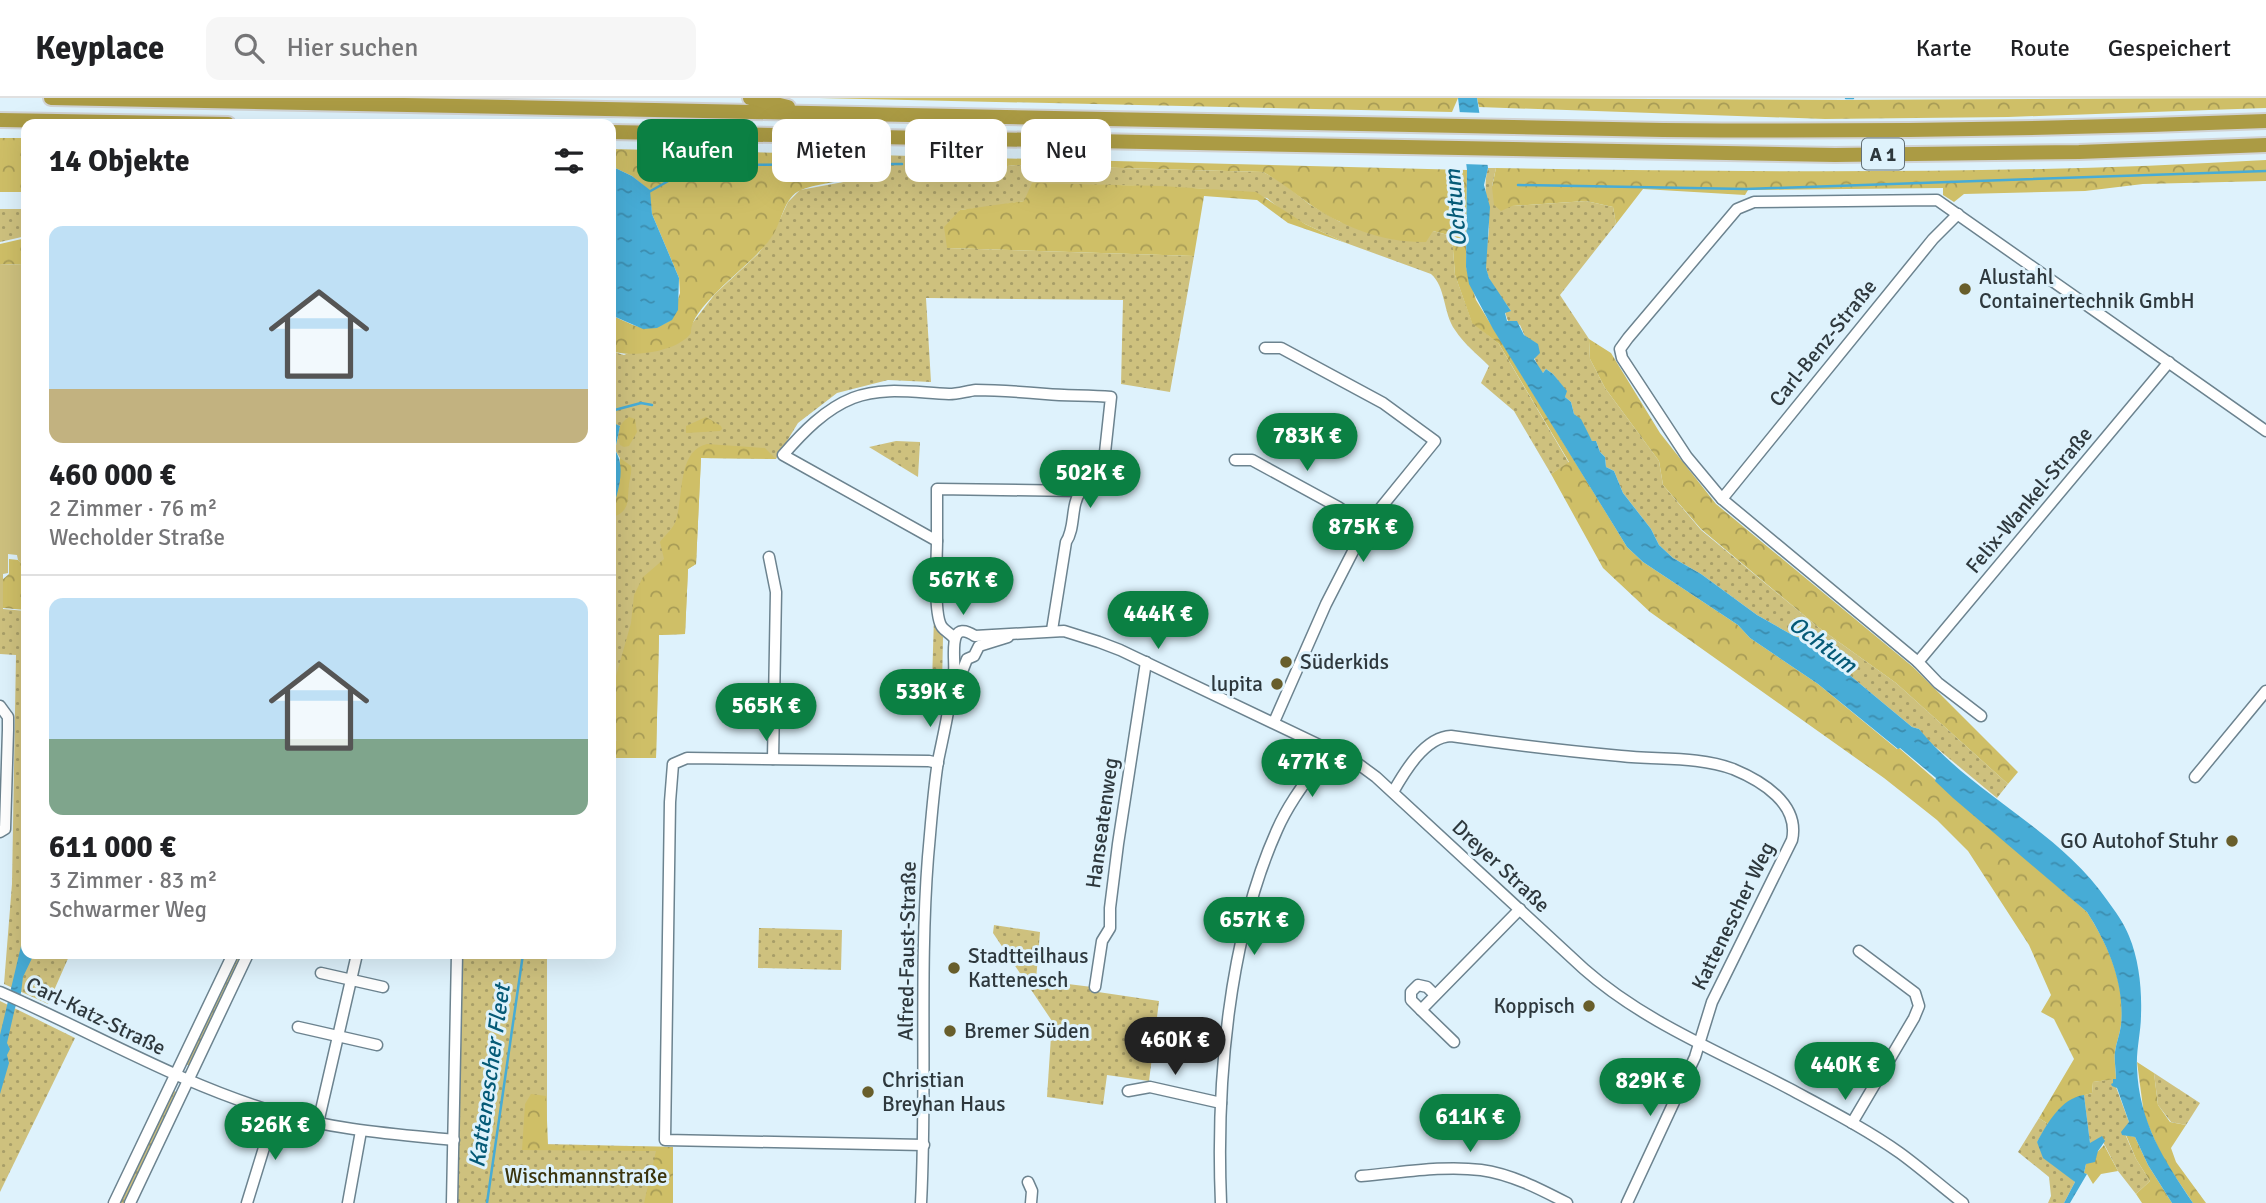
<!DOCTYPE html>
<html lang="de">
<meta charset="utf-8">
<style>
:root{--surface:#fff;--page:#f6f6f6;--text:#202124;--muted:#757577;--line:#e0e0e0;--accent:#0b8043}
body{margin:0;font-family:Signika,sans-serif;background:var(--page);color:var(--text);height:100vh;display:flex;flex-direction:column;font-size:26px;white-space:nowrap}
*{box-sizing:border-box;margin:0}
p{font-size:23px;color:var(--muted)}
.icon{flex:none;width:38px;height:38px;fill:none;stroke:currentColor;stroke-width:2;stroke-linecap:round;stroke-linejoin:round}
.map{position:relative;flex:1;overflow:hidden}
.details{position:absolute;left:21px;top:21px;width:595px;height:840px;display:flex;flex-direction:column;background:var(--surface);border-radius:14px;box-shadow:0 7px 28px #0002}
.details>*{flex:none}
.guide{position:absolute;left:637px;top:21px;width:665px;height:63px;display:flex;gap:14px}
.price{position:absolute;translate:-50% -60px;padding:0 16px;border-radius:24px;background:var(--accent);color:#fff;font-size:23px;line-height:46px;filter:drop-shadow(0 2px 4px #0008)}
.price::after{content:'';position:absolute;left:50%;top:42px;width:21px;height:16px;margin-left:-10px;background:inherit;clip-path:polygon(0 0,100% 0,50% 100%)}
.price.selected{background:#222;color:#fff}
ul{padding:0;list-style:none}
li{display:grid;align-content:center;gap:14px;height:371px;padding:0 28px}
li+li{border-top:2px solid var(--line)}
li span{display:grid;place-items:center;height:217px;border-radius:14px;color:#555}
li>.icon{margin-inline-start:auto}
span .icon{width:126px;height:126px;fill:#fffc;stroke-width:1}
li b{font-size:30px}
h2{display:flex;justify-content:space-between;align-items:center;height:84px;padding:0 28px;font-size:30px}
.chip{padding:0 24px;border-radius:14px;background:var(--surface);box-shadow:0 7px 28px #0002;font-size:24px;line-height:63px}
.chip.selected{background:var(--accent);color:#fff}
header{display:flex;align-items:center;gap:42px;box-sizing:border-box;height:98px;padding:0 35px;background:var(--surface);border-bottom:2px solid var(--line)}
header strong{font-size:33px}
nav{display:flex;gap:38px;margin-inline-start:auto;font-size:24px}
.search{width:490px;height:63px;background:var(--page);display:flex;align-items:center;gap:18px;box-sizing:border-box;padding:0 24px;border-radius:14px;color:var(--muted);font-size:26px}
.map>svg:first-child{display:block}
.grass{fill:url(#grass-dots)}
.forest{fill:url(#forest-crowns)}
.pitch{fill:#cec17e}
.water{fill:url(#water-ripples)}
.pier{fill:#def2fc}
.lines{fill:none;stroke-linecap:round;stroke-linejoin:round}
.stream{stroke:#47acd6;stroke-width:2.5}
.minor-casing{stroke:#6c838f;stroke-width:13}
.highway-casing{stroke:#d1d3d4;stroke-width:18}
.minor{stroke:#fff;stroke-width:10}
.highway{stroke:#ab9b44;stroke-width:14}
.poi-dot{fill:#685e2b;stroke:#def2fc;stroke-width:2.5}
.labels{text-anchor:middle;stroke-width:6;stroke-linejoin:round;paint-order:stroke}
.shield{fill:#def2fc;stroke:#637076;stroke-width:2}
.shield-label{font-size:19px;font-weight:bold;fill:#2e383d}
.poi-label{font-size:21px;fill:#2e383d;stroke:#def2fc;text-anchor:start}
.street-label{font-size:21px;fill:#2e383d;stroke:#def2fc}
.park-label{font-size:21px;fill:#3b340d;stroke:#def2fc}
.water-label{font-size:23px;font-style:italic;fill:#055a77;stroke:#def2fc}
</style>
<header>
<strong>Keyplace</strong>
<div class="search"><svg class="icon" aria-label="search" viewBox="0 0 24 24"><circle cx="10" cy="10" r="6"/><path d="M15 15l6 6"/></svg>Hier suchen</div>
<nav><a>Karte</a><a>Route</a><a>Gespeichert</a></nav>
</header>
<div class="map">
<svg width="2266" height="1105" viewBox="0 0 2266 1105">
<defs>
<pattern id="grass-dots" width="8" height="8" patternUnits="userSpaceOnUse" patternTransform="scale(1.75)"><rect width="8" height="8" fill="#cec17e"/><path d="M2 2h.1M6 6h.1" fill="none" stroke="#a89e68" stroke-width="1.8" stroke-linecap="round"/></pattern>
<pattern id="forest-crowns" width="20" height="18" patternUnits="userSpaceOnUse" patternTransform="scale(1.75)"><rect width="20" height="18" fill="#cfbf67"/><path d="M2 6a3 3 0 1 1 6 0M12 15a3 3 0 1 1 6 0" fill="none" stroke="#a89c56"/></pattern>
<pattern id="water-ripples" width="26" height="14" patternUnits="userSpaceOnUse" patternTransform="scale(1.75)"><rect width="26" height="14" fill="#47acd6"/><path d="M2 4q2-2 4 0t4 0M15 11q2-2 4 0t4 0" fill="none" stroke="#3c8daf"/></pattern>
</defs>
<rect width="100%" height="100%" fill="#def2fc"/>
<g class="grass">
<path d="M877,57L912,58V71L949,75L1016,67L1263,74L1280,83L1309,106L1340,124L1433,133L1452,138L1455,177L1472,224L1499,246L1569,365L1551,376L1514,313L1481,285L1489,268C1478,257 1463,245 1455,232C1443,215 1446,189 1431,176L1346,145L1305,126L1285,115L1267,100L1206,91L1115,87L990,109L960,112L947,150L1194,158L1170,294L1121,286L1123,202L926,200L931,284L888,282L837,295L798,325L776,361L701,360L696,466L688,471L685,536L659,537L656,660H611V416L620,360L615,352L620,329L611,324V253L624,257L691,227L715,196L758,156L773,136L788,104L800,92L876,78Z"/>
<path d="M1488,70H1496L1492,88L1512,108L1586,103L1613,109L1616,126L1560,197L1589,241L1590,261L1605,290L1659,363L1663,387L1701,432L1818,529L1896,585L2008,686L1997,700L1927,642L1919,631L1912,629L1817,550L1809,546L1807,542L1794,538L1757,517L1701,476L1673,460L1659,447L1651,431L1623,395L1614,373L1606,369L1605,359L1600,354L1596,343H1592L1574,316L1571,304L1565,299L1566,293L1553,276L1546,271L1543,275L1540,273L1520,227L1508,223L1505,214L1511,213C1504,202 1494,192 1489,180C1482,165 1488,146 1489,131C1489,109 1482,91 1488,70Z"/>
<polygon points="0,111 26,111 26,138 0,144"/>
<polygon points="896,343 920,344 918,379 869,349"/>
<polygon points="3,511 26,513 26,856 70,856 48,906 4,886 12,786 16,557 0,556 0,518 3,517"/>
<polygon points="934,519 936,519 936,530 943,539 942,588 934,617 931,617"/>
<polygon points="994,827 1040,834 1036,882 1092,889 1098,894 1159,903 1149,983 1107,977 1103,1007 1047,999 1052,923 993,835"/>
<polygon points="759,830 842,832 841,872 758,870"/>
<polygon points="236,856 246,856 192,969 183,965"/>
<polygon points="462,856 547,856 547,1046 673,1049 673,1105 456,1105"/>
<polygon points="0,903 75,940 0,1094"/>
<polygon points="2154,975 2200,1005 2186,1027 2171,1024 2158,1007"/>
<polygon points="2113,981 2129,1024 2125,1036 2136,1061 2150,1083 2136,1096 2118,1073 2103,1044 2090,1046 2084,997 2092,995 2093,984"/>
<polygon points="171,992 179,995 127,1105 117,1105"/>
<polygon points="2039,1020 2048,1026 2037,1044 2075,1084 2064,1105 2048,1105 2051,1098 2049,1079 2018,1054"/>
</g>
<g class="forest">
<polygon points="819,0 1458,0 1452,14"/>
<polygon points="1477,0 1844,2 2266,0 2266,10 2008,19 1825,21 1479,9"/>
<rect x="0" y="40" width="26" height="54"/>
<path d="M611,51L877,57L876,78C857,81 818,85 801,92C784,99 782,123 773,137C769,143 764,149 759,154C743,172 689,212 691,235C678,254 631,260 611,253V217C636,228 646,237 671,222L680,195L679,180L652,116L649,92L632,78L611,68Z"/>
<path d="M912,58L1467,72L1466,169L1476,202L1627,449L1643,464L1738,527L1750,540L1818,586L1897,651L1899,650L2087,814C2108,847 2126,886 2121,927C2120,936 2116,945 2115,954C2114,963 2116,973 2116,981L2093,984L2092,995C2068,1001 2063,1007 2048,1026L2039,1020L2074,961L2054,921L2041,914L2051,897L2029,847L1968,753L1937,722L1884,680L1650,514L1603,470L1551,376L1569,364L1499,246L1472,225L1455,177L1452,138L1433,133L1426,144C1384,145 1342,129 1308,105C1293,94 1280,83 1263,74L1016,67L949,75L912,71Z"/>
<path d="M2266,62V83L2143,86L2085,93L1964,96L1954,104L1943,97V90L1748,92L1745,97L1643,91L1616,126L1613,109L1586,103L1512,108L1501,113L1494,107L1492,89L1496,70C1753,74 2009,77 2266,62Z"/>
<polygon points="1032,85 1161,88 1256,94 1305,126 1346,145 1288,125 1257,102 1204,98 1194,158 947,150 944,129 960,112 1024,103"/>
<polygon points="26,140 26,167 0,166 0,146"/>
<polygon points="1589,241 1611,255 1660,335 1716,406 1913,569 2018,674 2008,686 1896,585 1818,529 1701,431 1663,387 1659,363 1605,290 1590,261"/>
<path d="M629,319L635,321L637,334L629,348L624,349L620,347C616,335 619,325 629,319Z"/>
<polygon points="706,319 721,328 722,331 720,333 686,335 686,328"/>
<path d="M707,346L765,350L776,361L701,360L696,466L688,471L685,536L659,537L656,660H611V643H617L614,606L616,578L631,525L634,497L643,479L664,461L660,444C665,437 674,430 676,422C684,397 677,353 707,346Z"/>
<path d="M620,360L631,368C632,375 630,379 629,386C627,403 631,413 611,420L619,389Z"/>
<polygon points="9,461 18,462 26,469 26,512 3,510 2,482 9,476"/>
<polygon points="2137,964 2154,975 2158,1007 2170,1024 2186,1027 2171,1050 2176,1064 2206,1105 2193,1105 2162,1059 2144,1017"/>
<polygon points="531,996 546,998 548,1047 673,1049 673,1105 644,1105 656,1053 522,1052 525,1006"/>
<polygon points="2126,1037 2135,1039 2148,1067 2172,1105 2142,1105 2136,1096 2150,1083 2136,1061"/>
<polygon points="2104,1047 2118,1073 2101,1076 2093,1086 2087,1076 2084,1075 2086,1066"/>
</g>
<polygon class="pitch" points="0,166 26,167 26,469 18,462 17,457 8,456 8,475 3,476 3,518 0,518"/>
<g class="water">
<path d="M1458,0H1477L1488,70L1484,87L1490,109L1486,170L1489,180L1511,213L1505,215L1507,223H1517L1524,237L1538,246L1540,255L1534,261L1543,275L1546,271L1553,276L1567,293L1565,299L1571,304L1574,316L1581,321L1592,343H1596L1600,354L1605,359L1606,369L1614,373L1623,395L1651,431L1659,447L1673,460L1701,476L1757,517L1794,538L1807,542L1809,546L1817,550L1912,629L1919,631C1973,697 2058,731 2107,802C2115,813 2124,825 2129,838C2139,862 2142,891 2141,917C2141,934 2136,952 2137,970C2139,1024 2164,1062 2193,1105H2172L2148,1067L2135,1039L2122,1037L2121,1034L2129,1024L2117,990L2112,988L2111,986L2113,985V981H2116C2116,972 2114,962 2115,954C2116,945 2120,936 2121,927C2125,886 2108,847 2087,814L1953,700L1935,683L1936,680L1900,650L1898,651L1818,586L1750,540L1738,527L1643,464L1627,449L1493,231L1469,186L1466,169L1467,72Z"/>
<polygon points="611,68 632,78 650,92 652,116 679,180 678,212 672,222 657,230 643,231 611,217"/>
<path d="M611,324L620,328L615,352C627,371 617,397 611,416Z"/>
<polygon points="26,827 26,856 34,856 23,879 21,895 15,910 7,945 10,951 7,957 9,965 0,996 0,937"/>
<path d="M2084,997L2090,1045L2102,1038L2105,1043L2098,1053L2095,1064L2086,1066L2084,1075L2087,1076L2070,1105H2064L2075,1084L2043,1060L2037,1044C2047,1026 2061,1000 2084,997Z"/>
</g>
<polygon class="pier" points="1457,14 1483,15 1491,67 1463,66"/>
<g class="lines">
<g class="stream">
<polyline points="1846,0 1853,0"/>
<polyline points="1518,87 1746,91 2266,73"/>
<polyline points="647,95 686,73 702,67 902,66"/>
<polyline points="611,313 641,305 652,307"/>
<polyline points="487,1105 523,856"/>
</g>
<defs>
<g id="minor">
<polyline points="1265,250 1281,250 1383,305 1435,343 1366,428 1326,506 1274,624"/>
<polyline points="1235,362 1252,362 1338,409 1366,428"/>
<polyline points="1722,401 1933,141 1958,116"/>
<polyline points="937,443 937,391 1081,393"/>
<polyline points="769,459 776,494 773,661"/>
<path d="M954,540C951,536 945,533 942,529C933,517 937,459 937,443L783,357C803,334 825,311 853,300C884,288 917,295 949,296C958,296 967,293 976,292C1000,292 1023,294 1046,296C1067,298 1089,297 1111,299L1103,373C1097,380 1087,386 1081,393C1070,407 1076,429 1066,444L1052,532"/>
<polyline points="1918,564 1722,401 1687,359 1622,260 1620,251 1628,240 1737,111 1754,104 1937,102 2266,333"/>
<polyline points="956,589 967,561 974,558 979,548 1008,539"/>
<polyline points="0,608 8,619 8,632 5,731 0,734"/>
<polyline points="1981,618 1938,585 1918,564 2169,264"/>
<polyline points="2195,679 2266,593"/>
<path d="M1393,694C1405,673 1425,639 1451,638C1508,646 1565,653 1621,658C1657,662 1699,658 1733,671C1762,683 1800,706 1792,742L1712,904L1695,959L1627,1105"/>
<polyline points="321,875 383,889"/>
<polyline points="1095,889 1102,843 1110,830 1110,810 1118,746 1146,564"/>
<path d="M0,894C92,934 178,985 275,1014C333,1032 394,1036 454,1042"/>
<polyline points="1421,912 1411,902 1411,894 1418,887 1427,889 1435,897"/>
<polyline points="298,929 377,947"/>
<polyline points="1454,944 1421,912 1520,811"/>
<polyline points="1128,993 1150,989 1221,1005"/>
<polyline points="318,1025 357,856"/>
<polyline points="1852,1025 1914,920 1919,908 1915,895 1859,853"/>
<polyline points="924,1047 665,1042 670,704 673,666 687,660 929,663 938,665"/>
<path d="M1361,1078C1400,1075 1442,1067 1481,1072C1511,1076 1540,1091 1567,1105"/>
<polyline points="1028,1084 1032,1093 1031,1105"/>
<polyline points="114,1105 233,856"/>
<polyline points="130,1105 248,856"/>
<polyline points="247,1105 275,1014"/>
<polyline points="348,1105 361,1033"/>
<polyline points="452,1105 457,856"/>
<path d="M921,1105C927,990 919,874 928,759C931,727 933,695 938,663C944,634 951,605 954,574C956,562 946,519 975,538L1064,533L1099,544L1120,552L1357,665L1376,679L1584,871C1644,924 1720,954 1790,991C1827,1011 1866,1031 1900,1055C1922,1071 1942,1089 1963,1105"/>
<path d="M1221,1105C1216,987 1228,841 1277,732C1290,702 1311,677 1329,651"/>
</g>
<g id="highway">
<path d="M51,0L1663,32C1864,34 2065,31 2266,23"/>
<polyline points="750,0 788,9"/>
<polyline points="0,22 228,26"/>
<polyline points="611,34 1835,57 2079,54 2266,47"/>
</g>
</defs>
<use href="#minor" class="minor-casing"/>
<use href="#highway" class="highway-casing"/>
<use href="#minor" class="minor"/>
<use href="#highway" class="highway"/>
</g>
<g class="poi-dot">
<circle cx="1965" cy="191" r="7"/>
<circle cx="1286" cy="564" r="7"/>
<circle cx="1277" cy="586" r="7"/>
<circle cx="2232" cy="743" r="7"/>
<circle cx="954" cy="870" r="7"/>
<circle cx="1589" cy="908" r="7"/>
<circle cx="950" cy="933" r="7"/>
<circle cx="868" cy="994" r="7"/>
</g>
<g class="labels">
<rect class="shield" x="1862" y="40.5" width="42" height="31" rx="5"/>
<g class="shield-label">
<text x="1883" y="63">A 1</text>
</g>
<g class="poi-label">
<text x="1979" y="186">Alustahl<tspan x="1979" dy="24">Containertechnik GmbH</tspan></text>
<text x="1300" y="571">Süderkids</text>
<text x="1263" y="593" text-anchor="end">lupita</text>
<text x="2218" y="750" text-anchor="end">GO Autohof Stuhr</text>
<text x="968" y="865">Stadtteilhaus<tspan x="968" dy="24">Kattenesch</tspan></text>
<text x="1575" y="915" text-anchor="end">Koppisch</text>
<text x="964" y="940">Bremer Süden</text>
<text x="882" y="989">Christian<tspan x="882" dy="24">Breyhan Haus</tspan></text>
</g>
<g class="street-label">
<text transform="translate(1823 245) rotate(-51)" y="7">Carl-Benz-Straße</text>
<text transform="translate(2029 402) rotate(-50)" y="7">Felix-Wankel-Straße</text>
<text transform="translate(1102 725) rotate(-82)" y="7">Hanseatenweg</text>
<text transform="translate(1501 768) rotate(43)" y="7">Dreyer Straße</text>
<text transform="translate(1733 818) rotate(-64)" y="7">Kattenescher Weg</text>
<text transform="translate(907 853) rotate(-89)" y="7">Alfred-Faust-Straße</text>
<text transform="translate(96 918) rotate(26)" y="7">Carl-Katz-Straße</text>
</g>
<g class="park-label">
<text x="586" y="1085">Wischmannstraße</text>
</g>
<g class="water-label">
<text transform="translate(1455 110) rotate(-95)" y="8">Ochtum</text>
<text transform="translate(1823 546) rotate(37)" y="8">Ochtum</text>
<text transform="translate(489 978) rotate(-82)" y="8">Kattenescher Fleet</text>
</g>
</g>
</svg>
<b class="price" style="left:1307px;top:375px">783K €</b>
<b class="price" style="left:1090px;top:412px">502K €</b>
<b class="price" style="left:1363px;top:466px">875K €</b>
<b class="price" style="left:963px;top:519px">567K €</b>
<b class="price" style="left:1158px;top:553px">444K €</b>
<b class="price" style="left:930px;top:631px">539K €</b>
<b class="price" style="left:766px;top:645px">565K €</b>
<b class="price" style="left:1312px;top:701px">477K €</b>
<b class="price" style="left:1254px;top:859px">657K €</b>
<b class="price selected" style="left:1175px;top:979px">460K €</b>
<b class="price" style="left:1845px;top:1004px">440K €</b>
<b class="price" style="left:1650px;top:1020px">829K €</b>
<b class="price" style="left:1470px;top:1056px">611K €</b>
<b class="price" style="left:275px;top:1064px">526K €</b>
<div class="guide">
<a class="chip selected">Kaufen</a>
<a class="chip">Mieten</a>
<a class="chip">Filter</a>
<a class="chip">Neu</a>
</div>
<section class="details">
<h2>14 Objekte<svg class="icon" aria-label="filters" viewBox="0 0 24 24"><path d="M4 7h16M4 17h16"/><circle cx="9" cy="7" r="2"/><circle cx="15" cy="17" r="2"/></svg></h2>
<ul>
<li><span style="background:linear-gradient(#bfe0f5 75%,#c2b280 0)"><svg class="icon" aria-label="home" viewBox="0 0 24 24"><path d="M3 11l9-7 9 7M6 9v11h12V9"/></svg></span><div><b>460 000 €</b><p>2 Zimmer · 76 m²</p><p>Wecholder Straße</p></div></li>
<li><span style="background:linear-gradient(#bfe0f5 65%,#7fa58c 0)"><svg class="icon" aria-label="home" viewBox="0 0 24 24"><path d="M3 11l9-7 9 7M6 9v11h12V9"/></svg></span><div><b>611 000 €</b><p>3 Zimmer · 83 m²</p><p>Schwarmer Weg</p></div></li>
</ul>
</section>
</div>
